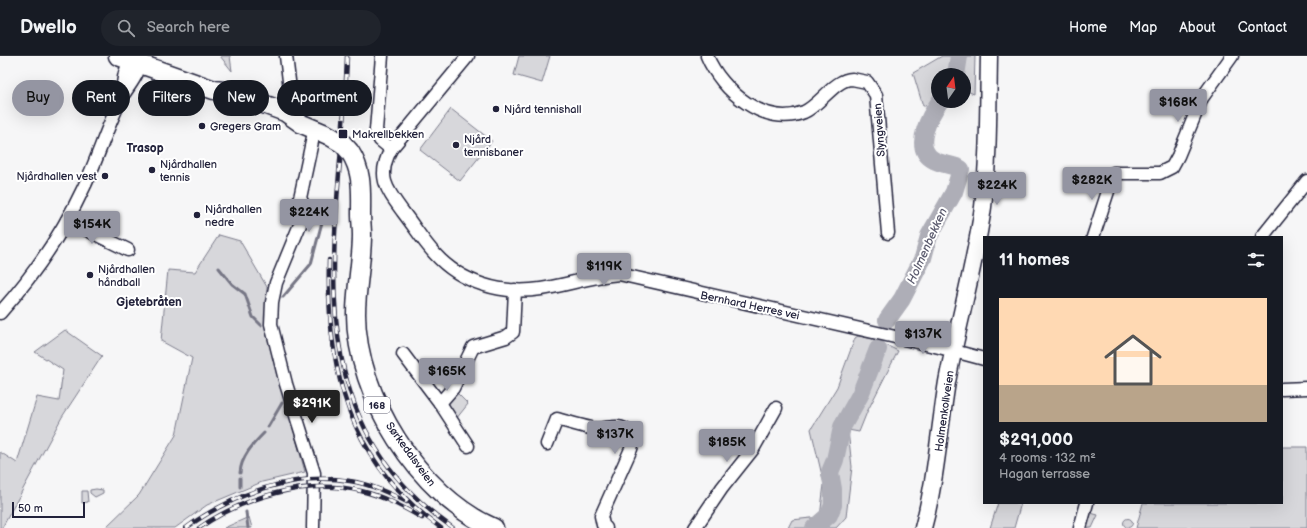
<!DOCTYPE html>
<meta charset="utf-8">
<style>
:root{--surface:#171b24;--page:#20242c;--text:#f1f3f6;--muted:#9ea1a6;--line:#363941;--accent:#9495a2}
body{margin:0;font-family:"Balsamiq Sans",sans-serif;background:var(--page);color:var(--text);height:100vh;display:flex;flex-direction:column;font-size:15px;white-space:nowrap}
*{box-sizing:border-box;margin:0}
p{font-size:13px;color:var(--muted)}
.icon{flex:none;width:22px;height:22px;fill:none;stroke:currentColor;stroke-width:2;stroke-linecap:round;stroke-linejoin:round}
.map{position:relative;flex:1;overflow:hidden}
.details{position:absolute;left:983px;top:180px;width:300px;height:268px;display:flex;flex-direction:column;background:var(--surface);border-radius:0px;box-shadow:0 4px 16px #0002}
.details>*{flex:none}
.top-card{position:absolute;left:12px;top:24px;width:380px;height:36px;display:flex;gap:8px}
.needle{width:26px;rotate:14deg}
.tools{position:absolute;left:931px;top:12px;display:grid;gap:8px}
.tools a{display:grid;place-items:center;width:40px;height:40px;border-radius:50%;background:var(--surface);box-shadow:0 4px 16px #0002;font-size:20px}
.scale{position:absolute;left:12px;bottom:10px;width:73px;box-sizing:border-box;padding-left:4px;border:2px solid #22223b;border-top:0;font-size:11px;line-height:14px;white-space:nowrap;color:#22223b;-webkit-text-stroke:3px #fff;paint-order:stroke}
.price{position:absolute;translate:-50% -34px;padding:0 9px;border-radius:4px;background:var(--accent);color:#111;font-size:13px;line-height:26px;filter:drop-shadow(0 1px 2px #0008)}
.price::after{content:'';position:absolute;left:50%;top:24px;width:12px;height:9px;margin-left:-6px;background:inherit;clip-path:polygon(0 0,100% 0,50% 100%)}
.price.active{background:#222;color:#fff}
ul{padding:0;list-style:none}
li{display:grid;align-content:center;gap:8px;height:212px;padding:0 16px}
li span{display:grid;place-items:center;height:124px;border-radius:0px;color:#555}
li>.icon{margin-inline-start:auto}
span .icon{width:72px;height:72px;fill:#fffc;stroke-width:1}
li b{font-size:17px}
h2{display:flex;justify-content:space-between;align-items:center;height:48px;padding:0 16px;font-size:17px}
.tag{padding:0 14px;border-radius:18px;background:var(--surface);box-shadow:0 4px 16px #0002;font-size:14px;line-height:36px}
.tag.active{background:var(--accent);color:#111}
header{display:flex;align-items:center;gap:24px;box-sizing:border-box;height:56px;padding:0 20px;background:var(--surface);border-bottom:1px solid var(--line)}
header strong{font-size:19px}
nav{display:flex;gap:22px;margin-inline-start:auto;font-size:14px}
.search{width:280px;height:36px;background:var(--page);display:flex;align-items:center;gap:10px;box-sizing:border-box;padding:0 14px;border-radius:22px;color:var(--muted);font-size:15px}
.map>svg:first-child{display:block}
.green{fill:#d7d7db;stroke:#7c7c8b}
.lines{fill:none;stroke-linecap:round;stroke-linejoin:round}
.stream{stroke:#767685;stroke-width:3}
.river{stroke:#aeaeb7;stroke-width:18}
.minor-casing{stroke:#22223b;stroke-width:15}
.secondary-casing{stroke:#22223b;stroke-width:19}
.primary-casing{stroke:#22223b;stroke-width:21}
.minor{stroke:#fff;stroke-width:12}
.secondary{stroke:#fff;stroke-width:16}
.primary{stroke:#fff;stroke-width:18}
.rail-casing{stroke:#22223b;stroke-width:4.5}
.rail{stroke:#fff;stroke-width:3;stroke-dasharray:9;stroke-linecap:butt}
.primary-bridge-casing{stroke:#22223b;stroke-width:21;stroke-linecap:butt}
.primary-bridge{stroke:#fff;stroke-width:18}
.poi-dot{fill:#22223b;stroke:#fff;stroke-width:1.5}
.labels{text-anchor:middle;stroke-width:4;stroke-linejoin:round;paint-order:stroke}
.shield{fill:#fff;stroke:#646476;stroke-width:1}
.shield-label{font-size:10px;font-weight:bold;fill:#22223b}
.poi-label{font-size:11px;fill:#22223b;stroke:#fff;text-anchor:start}
.street-label{font-size:11px;fill:#22223b;stroke:#fff}
.neighbourhood-label{font-size:12px;font-weight:bold;fill:#22223b;stroke:#fff}
.water-label{font-size:12px;font-style:italic;fill:#5a5a6d;stroke:#fff}
</style>
<header>
<strong>Dwello</strong>
<div class="search"><svg class="icon" aria-label="search" viewBox="0 0 24 24"><circle cx="10" cy="10" r="6"/><path d="M15 15l6 6"/></svg>Search here</div>
<nav><a>Home</a><a>Map</a><a>About</a><a>Contact</a></nav>
</header>
<div class="map">
<svg width="1307" height="472" viewBox="0 0 1307 472">
<rect width="100%" height="100%" fill="#f6f6f7"/>
<filter id="ink" filterUnits="userSpaceOnUse"><feTurbulence type="fractalNoise" baseFrequency=".025" numOctaves="2"/><feDisplacementMap in="SourceGraphic" scale="8" xChannelSelector="R" yChannelSelector="G"/><feConvolveMatrix kernelMatrix="1 2 1 2 8 2 1 2 1" color-interpolation-filters="sRGB"/></filter>
<g filter="url(#ink)">
<g class="green">
<polygon points="220,0 230,0 232,15"/>
<polygon points="519,0 550,0 542,27 514,19"/>
<polygon points="942,0 975,0 974,38 964,34 964,19 938,19 938,45 956,45 954,48 923,50 913,17"/>
<polygon points="451,53 492,85 460,125 420,94"/>
<polygon points="219,179 240,185 267,231 266,277 285,333 288,353 305,416 262,426 207,449 175,472 105,472 139,439 176,379 192,302 161,285 168,214 195,216"/>
<polygon points="65,274 102,300 62,361 2,472 0,472 0,396 17,407 37,341 59,345 63,314 35,296"/>
<polygon points="858,280 874,283 898,295 867,356 859,376 848,374 852,411 846,461 836,472 788,472 792,464 820,461 824,428 811,373 837,331 855,282"/>
<polygon points="454,336 457,337 468,348 456,363 446,348"/>
<polygon points="1282,391 1307,391 1307,472 1136,472 1143,447 1282,447"/>
<polygon points="96,433 103,434 103,437 95,441 90,437 90,434"/>
<polygon points="82,435 87,435 88,446 82,447"/>
<polygon points="998,447 1021,447 1014,472 990,472"/>
<polygon points="1087,456 1098,459 1092,472 1082,472"/>
<polygon points="249,461 252,472 224,472"/>
<circle cx="1128" cy="467" r="4.5"/>
</g>
<g class="lines">
<g class="stream">
<polyline points="219,212 232,228 245,238 253,261 261,269"/>
<polyline points="283,241 311,208 327,147"/>
<polyline points="268,371 282,347"/>
<path d="M240,417C241,401 253,388 264,377"/>
<polyline points="240,431 240,422"/>
<polyline points="246,456 248,472"/>
</g>
<g class="river">
<polyline points="956,19 959,0"/>
<path d="M887,264L902,243L923,202L929,180L954,136L961,113C952,108 941,109 932,103C912,90 931,58 940,45"/>
<polyline points="814,472 829,459 833,449 833,433 830,416 835,404 842,371 860,339 878,293"/>
</g>
<defs>
<g id="minor">
<polyline points="382,0 376,74 380,84 391,93"/>
<path d="M468,0L391,93C376,121 387,134 403,156C414,170 423,185 435,198C461,227 502,239 541,233C567,229 592,220 619,218L939,291L984,303"/>
<path d="M707,0C721,34 765,72 804,56C820,49 835,23 852,23C857,24 862,25 867,26L876,39L888,177"/>
<path d="M122,39C123,26 124,9 135,0"/>
<polyline points="285,56 290,33 286,0"/>
<polyline points="313,81 300,142 306,154 276,227 272,246 271,268 286,328 314,417 313,472"/>
<polyline points="67,164 128,194"/>
<polyline points="1093,181 1114,117 1160,117 1172,111 1178,100 1202,42 1232,0"/>
<polyline points="1262,181 1307,125"/>
<path d="M0,257C33,220 63,176 84,131C98,102 107,70 122,41C128,30 143,15 139,1"/>
<polyline points="403,298 440,347 468,390"/>
<polyline points="1282,333 1307,332"/>
<polyline points="440,347 453,332 473,291 506,281 513,276 515,234"/>
<path d="M547,388L557,363C568,366 580,370 591,372C610,376 619,362 634,382L631,393L601,460L603,469L606,472"/>
<polyline points="695,472 722,432 753,393 776,352"/>
<polyline points="1080,472 1087,447"/>
</g>
<path id="secondary" d="M923,472C936,424 939,375 947,326C958,267 975,210 983,151C989,101 988,50 989,0"/>
<g id="primary">
<polyline points="118,0 214,34 231,36 285,56 302,68 328,79"/>
<path d="M350,96C363,116 361,135 361,158C361,165 362,172 362,179C362,205 356,231 356,258C356,339 419,440 494,472"/>
</g>
</defs>
<use href="#minor" class="minor-casing"/>
<use href="#secondary" class="secondary-casing"/>
<use href="#primary" class="primary-casing"/>
<use href="#minor" class="minor"/>
<use href="#secondary" class="secondary"/>
<use href="#primary" class="primary"/>
<defs>
<g id="rail">
<path d="M347,0C342,172 286,355 453,472"/>
<path d="M329,204C326,312 348,406 441,472"/>
<path d="M186,472C231,439 294,415 350,425C370,428 389,437 407,446"/>
<path d="M199,472C244,441 306,422 361,435C383,440 403,451 422,462"/>
</g>
</defs>
<use href="#rail" class="rail-casing"/>
<use href="#rail" class="rail"/>
<defs>
<polyline id="primary-bridge" points="328,79 343,88 350,96"/>
</defs>
<use href="#primary-bridge" class="primary-bridge-casing"/>
<use href="#primary-bridge" class="primary-bridge"/>
</g>
</g>
<g class="poi-dot">
<circle cx="496" cy="53" r="4"/>
<circle cx="202" cy="70" r="4"/>
<rect x="338" y="73" width="10" height="10" rx="2"/>
<circle cx="456" cy="89" r="4"/>
<circle cx="152" cy="114" r="4"/>
<circle cx="105" cy="120" r="4"/>
<circle cx="197" cy="159" r="4"/>
<circle cx="90" cy="219" r="4"/>
</g>
<g class="labels">
<rect class="shield" x="364" y="341" width="26" height="16" rx="3"/>
<g class="shield-label">
<text x="377" y="353">168</text>
</g>
<g class="poi-label">
<text x="504" y="57">Njård tennishall</text>
<text x="210" y="74">Gregers Gram</text>
<text x="352" y="82">Makrellbekken</text>
<text x="464" y="87">Njård<tspan x="464" dy="13">tennisbaner</tspan></text>
<text x="160" y="112">Njårdhallen<tspan x="160" dy="13">tennis</tspan></text>
<text x="97" y="124" text-anchor="end">Njårdhallen vest</text>
<text x="205" y="157">Njårdhallen<tspan x="205" dy="13">nedre</tspan></text>
<text x="98" y="217">Njårdhallen<tspan x="98" dy="13">håndball</tspan></text>
</g>
<g class="street-label">
<text transform="translate(879 74) rotate(-94)" y="4">Slyngveien</text>
<text transform="translate(750 249) rotate(12)" y="4">Bernhard Herres vei</text>
<text transform="translate(944 355) rotate(-82)" y="4">Holmenkollveien</text>
<text transform="translate(411 398) rotate(54)" y="4">Sørkedalsveien</text>
</g>
<g class="neighbourhood-label">
<text x="145" y="96">Trasop</text>
<text x="149" y="250">Gjetebråten</text>
</g>
<g class="water-label">
<text transform="translate(927 190) rotate(-66)" y="4">Holmenbekken</text>
</g>
</g>
</svg>
<div class="tools">
<a><svg class="needle" viewBox="-14 -14 28 28"><path d="M0-13l5 13h-10z" fill="#e53935"/><path d="M0 13l5-13h-10z" fill="#9ea1a6"/></svg></a>
</div>
<div class="scale">50 m</div>
<b class="price" style="left:1178px;top:67px">$168K</b>
<b class="price" style="left:1092px;top:145px">$282K</b>
<b class="price" style="left:997px;top:150px">$224K</b>
<b class="price" style="left:309px;top:177px">$224K</b>
<b class="price" style="left:92px;top:189px">$154K</b>
<b class="price" style="left:604px;top:231px">$119K</b>
<b class="price" style="left:923px;top:299px">$137K</b>
<b class="price" style="left:447px;top:336px">$165K</b>
<b class="price active" style="left:312px;top:368px">$291K</b>
<b class="price" style="left:615px;top:399px">$137K</b>
<b class="price" style="left:727px;top:407px">$185K</b>
<div class="top-card">
<a class="tag active">Buy</a>
<a class="tag">Rent</a>
<a class="tag">Filters</a>
<a class="tag">New</a>
<a class="tag">Apartment</a>
</div>
<section class="details">
<h2>11 homes<svg class="icon" aria-label="filters" viewBox="0 0 24 24"><path d="M4 7h16M4 17h16"/><circle cx="9" cy="7" r="2"/><circle cx="15" cy="17" r="2"/></svg></h2>
<ul>
<li><span style="background:linear-gradient(#ffd9b3 70%,#b9a48a 0)"><svg class="icon" aria-label="home" viewBox="0 0 24 24"><path d="M3 11l9-7 9 7M6 9v11h12V9"/></svg></span><div><b>$291,000</b><p>4 rooms · 132 m²</p><p>Hagan terrasse</p></div></li>
</ul>
</section>
</div>
